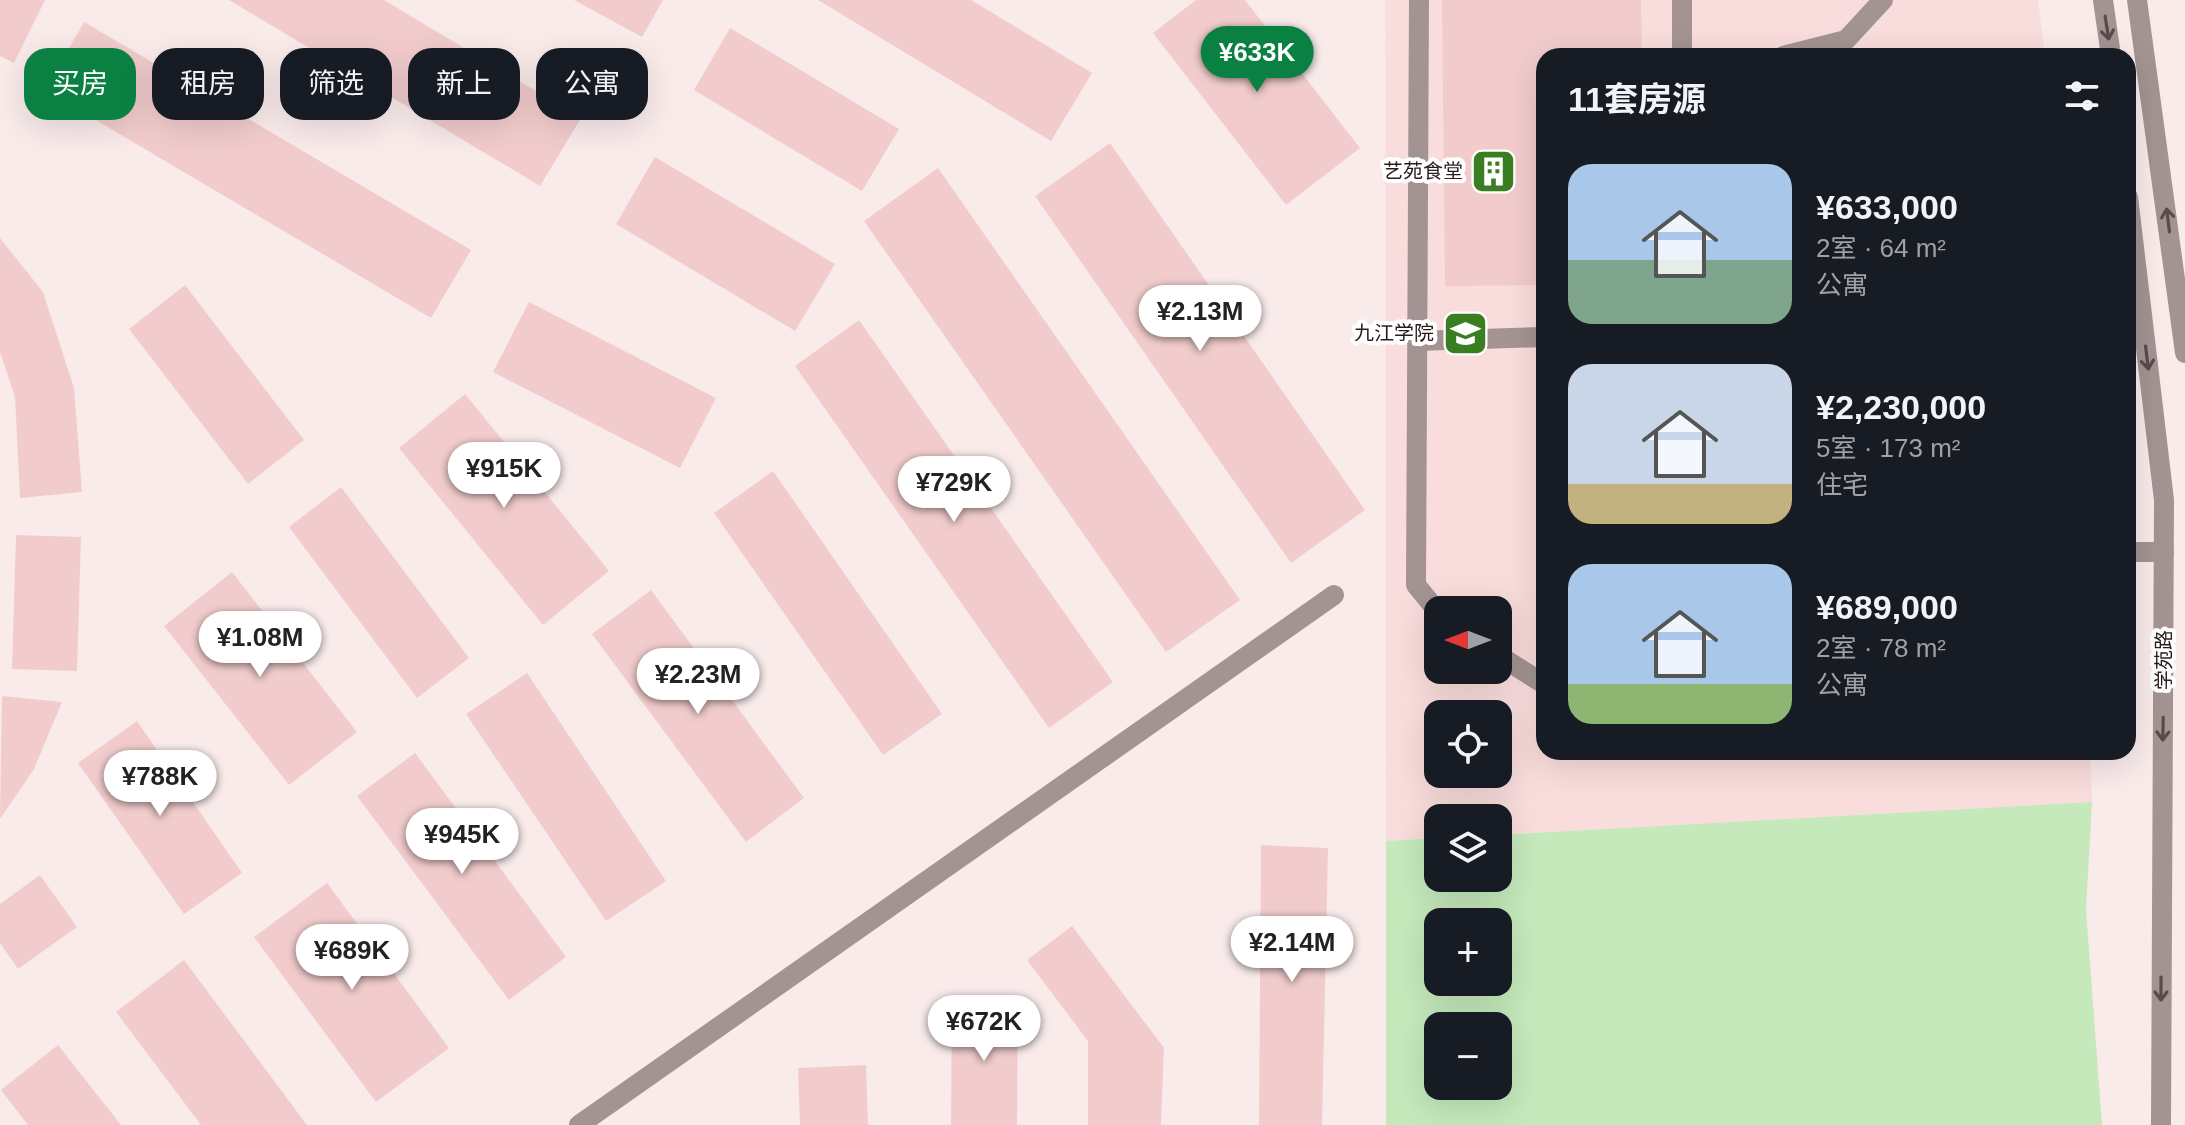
<!DOCTYPE html>
<html lang="zh">
<meta charset="utf-8">
<style>
:root{--surface:#171b24;--page:#242831;--text:#f1f3f6;--muted:#9ea1a6;--accent:#0b8043}
body{margin:0;font-family:Arial,"Noto Sans SC",sans-serif;background:var(--page);color:var(--text);height:100vh;display:flex;flex-direction:column;font-size:30px;white-space:nowrap}
*{box-sizing:border-box;margin:0}
p{font-size:26px;color:var(--muted)}
.icon{flex:none;width:44px;height:44px;fill:none;stroke:currentColor;stroke-width:2;stroke-linecap:round;stroke-linejoin:round}
.map{position:relative;flex:1;overflow:hidden}
.drawer{position:absolute;left:1536px;top:48px;width:600px;height:712px;display:flex;flex-direction:column;background:var(--surface);border-radius:24px;box-shadow:0 8px 32px #0002}
.drawer>*{flex:none}
.banner{position:absolute;left:24px;top:48px;width:760px;height:72px;display:flex;gap:16px}
.needle{width:52px;rotate:270deg}
.tools{position:absolute;left:1424px;top:596px;display:grid;gap:16px}
.tools a{display:grid;place-items:center;width:88px;height:88px;border-radius:16px;background:var(--surface);box-shadow:0 8px 32px #0002;font-size:40px}
.price{position:absolute;translate:-50% -68px;padding:0 18px;border-radius:28px;background:#fff;color:#222;font-size:26px;line-height:52px;filter:drop-shadow(0 2px 4px #0008)}
.price::after{content:'';position:absolute;left:50%;top:48px;width:24px;height:18px;margin-left:-12px;background:inherit;clip-path:polygon(0 0,100% 0,50% 100%)}
.price.current{background:var(--accent);color:#fff}
ul{padding:0;list-style:none}
li{display:flex;align-items:center;gap:24px;height:200px;padding:0 32px}
li span{display:grid;place-items:center;flex:none;width:224px;height:160px;border-radius:24px;color:#555}
li>.icon{margin-inline-start:auto}
span .icon{width:96px;height:96px;fill:#fffc;stroke-width:1}
li b{font-size:34px}
h2{display:flex;justify-content:space-between;align-items:center;height:96px;padding:0 32px;font-size:34px}
.tag{padding:0 28px;border-radius:24px;background:var(--surface);box-shadow:0 8px 32px #0002;font-size:28px;line-height:72px}
.tag.current{background:var(--accent);color:#fff}
.map>svg:first-child{display:block}
.built{fill:#f9dddc;fill-rule:evenodd}
.green{fill:#c5e9bb;fill-rule:evenodd}
.building{fill:#f2cccc}
.lines{fill:none;stroke-linecap:round;stroke-linejoin:round}
.minor{stroke:#a39493;stroke-width:20}
.oneway{stroke:#5a4b4b}
.labels{text-anchor:middle;stroke-width:8;stroke-linejoin:round;paint-order:stroke}
.poi-label{font-size:20px;fill:#291b1b;stroke:#fff;text-anchor:end}
.street-label{font-size:20px;fill:#291b1b;stroke:#fff}
</style>
<div class="map">
<svg width="2185" height="1125" viewBox="0 0 2185 1125">
<rect width="100%" height="100%" fill="#faebeb"/>
<path class="built" d="M1385,0H2038L2045,56H1544V752H2090L2092,802L1498,835V818H1438V838L1386,841ZM1438,610H1498V670H1438ZM1438,714H1498V774H1438Z"/>
<path class="green" d="M2092,802L2086,909L2102,1125H1386V841L1438,838V878H1498V835ZM1438,922H1498V982H1438ZM1438,1026H1498V1086H1438Z"/>
<g class="building">
<polygon points="0,0 45,0 14,63 0,56"/>
<polygon points="229,0 384,0 581,118 540,186"/>
<polygon points="574,0 663,0 642,37"/>
<polygon points="818,0 971,0 1092,73 1051,141"/>
<polygon points="1196,0 1245,0 1360,148 1286,205 1153,33"/>
<polygon points="1442,0 1641,0 1642,56 1544,56 1544,285 1445,286"/>
<polygon points="84,22 471,250 431,318 45,90"/>
<polygon points="730,28 899,129 862,191 694,90"/>
<polygon points="1110,143 1365,510 1291,563 1035,196"/>
<polygon points="655,157 835,264 795,331 616,224"/>
<polygon points="938,168 1240,600 1166,652 864,221"/>
<polygon points="0,238 43,292 74,388 82,492 20,498 15,397 0,352"/>
<polygon points="185,285 304,440 248,484 129,329"/>
<polygon points="529,302 716,398 680,468 493,372"/>
<polygon points="859,320 1113,682 1049,728 795,366"/>
<polygon points="465,394 609,571 543,625 399,448"/>
<polygon points="773,471 942,714 883,755 714,513"/>
<polygon points="341,487 469,658 417,698 289,527"/>
<polygon points="16,535 81,537 77,671 12,669"/>
<polygon points="232,572 357,732 289,785 164,626"/>
<polygon points="651,590 804,798 746,842 592,634"/>
<polygon points="527,673 666,881 606,921 466,714"/>
<polygon points="2,696 62,702 34,769 0,819"/>
<polygon points="137,721 242,873 184,914 78,763"/>
<polygon points="415,753 566,957 509,1000 357,796"/>
<polygon points="1261,845 1328,848 1322,1125 1259,1125"/>
<polygon points="40,875 77,927 18,969 0,943 0,904"/>
<polygon points="327,883 449,1048 376,1102 254,937"/>
<polygon points="1072,926 1164,1048 1161,1125 1088,1125 1088,1041 1027,960"/>
<polygon points="184,960 307,1125 201,1125 116,1012"/>
<polygon points="952,1000 1018,1001 1017,1125 951,1125"/>
<polygon points="58,1045 121,1125 28,1125 1,1090"/>
<polygon points="866,1065 868,1125 800,1125 798,1068"/>
</g>
<g class="lines">
<g class="minor">
<polyline points="1419,0 1416,585 1438,612"/>
<polyline points="1682,0 1682,56"/>
<polyline points="2103,0 2111,56"/>
<polyline points="2137,0 2185,353"/>
<polyline points="1783,56 1846,40 1883,0"/>
<polyline points="2128,197 2164,500 2161,1125"/>
<polyline points="1417,341 1544,337"/>
<polyline points="2128,552 2164,552"/>
<polyline points="1498,655 1544,684"/>
<polyline points="579,1125 1334,595"/>
</g>
</g>
<defs><path id="oneway-shaft" d="M-6 0H5M1.5-3L5.5 0L1.5 3" fill="none" stroke-width="1.6" stroke-linecap="round" stroke-linejoin="round" transform="scale(2)"/></defs>
<g class="oneway">
<use href="#oneway-shaft" transform="translate(2107 28) rotate(81)"/>
<use href="#oneway-shaft" transform="translate(2168 220) rotate(-97)"/>
<use href="#oneway-shaft" transform="translate(2147 358) rotate(83)"/>
<use href="#oneway-shaft" transform="translate(2163 729) rotate(91)"/>
<use href="#oneway-shaft" transform="translate(2161 989) rotate(90)"/>
</g>
<defs>
<symbol id="building-square" viewBox="-11 -11 22 22"><rect x="-9" y="-9" width="18" height="18" rx="4" fill="#397e21" stroke="#fff"/><path d="M-4-6H4V6H1V3H-1V6H-4ZM-2.5-4.3h1.7v1.8h-1.7ZM.8-4.3h1.7v1.8H.8ZM-2.5-1h1.7V.8h-1.7ZM.8-1h1.7V.8H.8Z" fill="#fff"/></symbol>
<symbol id="university-square" viewBox="-11 -11 22 22"><rect x="-9" y="-9" width="18" height="18" rx="4" fill="#397e21" stroke="#fff"/><path d="M0-5L7-2L0 1L-7-2ZM-4 1L0 2.5L4 1V4Q0 6-4 4Z" fill="#fff"/></symbol>
</defs>
<g fill-rule="evenodd">
<use href="#building-square" x="1468" y="146" width="51" height="51"/>
<use href="#university-square" x="1440" y="308" width="51" height="51"/>
</g>
<g class="labels">
<g class="poi-label">
<text x="1463" y="178">艺苑食堂</text>
<text x="1434" y="340">九江学院</text>
</g>
<g class="street-label">
<text transform="translate(2164 660) rotate(-90)" y="7">学苑路</text>
</g>
</g>
</svg>
<div class="tools">
<a><svg class="needle" viewBox="-14 -14 28 28"><path d="M0-13l5 13h-10z" fill="#e53935"/><path d="M0 13l5-13h-10z" fill="#9ea1a6"/></svg></a>
<a><svg class="icon" aria-label="locate" viewBox="0 0 24 24"><circle cx="12" cy="12" r="6"/><path d="M12 2v4M12 18v4M2 12h4M18 12h4"/></svg></a>
<a><svg class="icon" aria-label="layers" viewBox="0 0 24 24"><path d="M12 4l9 5-9 5-9-5zM3 14l9 5 9-5"/></svg></a>
<a>+</a>
<a>−</a>
</div>
<b class="price current" style="left:1257px;top:94px">¥633K</b>
<b class="price" style="left:1200px;top:353px">¥2.13M</b>
<b class="price" style="left:504px;top:510px">¥915K</b>
<b class="price" style="left:954px;top:524px">¥729K</b>
<b class="price" style="left:260px;top:679px">¥1.08M</b>
<b class="price" style="left:698px;top:716px">¥2.23M</b>
<b class="price" style="left:160px;top:818px">¥788K</b>
<b class="price" style="left:462px;top:876px">¥945K</b>
<b class="price" style="left:1292px;top:984px">¥2.14M</b>
<b class="price" style="left:352px;top:992px">¥689K</b>
<b class="price" style="left:984px;top:1063px">¥672K</b>
<div class="banner">
<a class="tag current">买房</a>
<a class="tag">租房</a>
<a class="tag">筛选</a>
<a class="tag">新上</a>
<a class="tag">公寓</a>
</div>
<section class="drawer">
<h2>11套房源<svg class="icon" aria-label="filters" viewBox="0 0 24 24"><path d="M4 7h16M4 17h16"/><circle cx="9" cy="7" r="2"/><circle cx="15" cy="17" r="2"/></svg></h2>
<ul>
<li><span style="background:linear-gradient(#a9c7e8 60%,#7fa58c 0)"><svg class="icon" aria-label="home" viewBox="0 0 24 24"><path d="M3 11l9-7 9 7M6 9v11h12V9"/></svg></span><div><b>¥633,000</b><p>2室 · 64 m²</p><p>公寓</p></div></li>
<li><span style="background:linear-gradient(#c9d6e8 75%,#c2b280 0)"><svg class="icon" aria-label="home" viewBox="0 0 24 24"><path d="M3 11l9-7 9 7M6 9v11h12V9"/></svg></span><div><b>¥2,230,000</b><p>5室 · 173 m²</p><p>住宅</p></div></li>
<li><span style="background:linear-gradient(#a9c7e8 75%,#8fb573 0)"><svg class="icon" aria-label="home" viewBox="0 0 24 24"><path d="M3 11l9-7 9 7M6 9v11h12V9"/></svg></span><div><b>¥689,000</b><p>2室 · 78 m²</p><p>公寓</p></div></li>
</ul>
</section>
</div>
